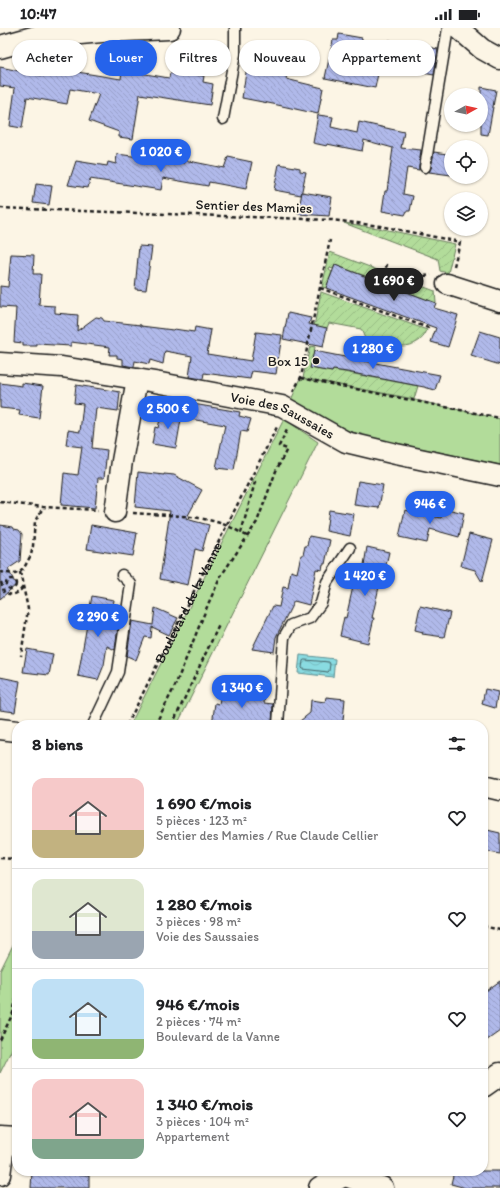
<!DOCTYPE html>
<html lang="fr">
<meta charset="utf-8">
<style>
:root{--surface:#fff;--page:#f2f2f2;--text:#202124;--muted:#757577;--line:#e0e0e0;--accent:#2563eb}
body{margin:0;font-family:Itim,sans-serif;background:var(--page);color:var(--text);height:100vh;display:flex;flex-direction:column;font-size:15px;white-space:nowrap}
*{box-sizing:border-box;margin:0}
p{font-size:13px;color:var(--muted)}
.icon{flex:none;width:22px;height:22px;fill:none;stroke:currentColor;stroke-width:2;stroke-linecap:round;stroke-linejoin:round}
.map{position:relative;flex:1;overflow:hidden}
.sheet{position:absolute;left:12px;top:692px;width:476px;height:456px;display:flex;flex-direction:column;background:var(--surface);border-radius:16px;box-shadow:0 1px 3px #0004}
.sheet>*{flex:none}
.banner{position:absolute;left:12px;top:12px;width:476px;height:36px;display:flex;gap:8px}
.needle{width:26px;rotate:82deg}
.controls{position:absolute;left:444px;top:60px;display:grid;gap:8px}
.controls a{display:grid;place-items:center;width:44px;height:44px;border-radius:50%;background:var(--surface);box-shadow:0 1px 3px #0004;font-size:20px}
.price{position:absolute;translate:-50% -34px;padding:0 9px;border-radius:14px;background:var(--accent);color:#fff;font-size:13px;line-height:26px;filter:drop-shadow(0 1px 2px #0008)}
.price::after{content:'';position:absolute;left:50%;top:24px;width:12px;height:9px;margin-left:-6px;background:inherit;clip-path:polygon(0 0,100% 0,50% 100%)}
.price.on{background:#222;color:#fff}
ul{padding:0;list-style:none}
li{display:flex;align-items:center;gap:12px;height:100px;padding:0 20px}
li+li{border-top:1px solid var(--line)}
li span{display:grid;place-items:center;flex:none;width:112px;height:80px;border-radius:12px;color:#555}
li>.icon{margin-inline-start:auto}
span .icon{width:48px;height:48px;fill:#fffc;stroke-width:1}
li b{font-size:17px}
h2{display:flex;justify-content:space-between;align-items:center;height:48px;padding:0 20px;font-size:17px}
.chip{padding:0 14px;border-radius:18px;background:var(--surface);box-shadow:0 1px 3px #0004;font-size:14px;line-height:36px}
.chip.on{background:var(--accent);color:#fff}
.status{display:flex;justify-content:space-between;align-items:center;height:28px;padding:0 20px;background:var(--surface);direction:ltr}
.status svg{height:11px;fill:currentColor}
.map>svg:first-child{display:block}
.park{fill:#b2dc9a;stroke:#677c5b}
.garden{fill:url(#garden-furrows);stroke:#677c5b}
.water{fill:url(#water-waves);stroke:#5d8f92}
.lines{fill:none;stroke-linecap:round;stroke-linejoin:round}
.shore{stroke:#48686b;stroke-width:1}
.building{fill:url(#building-back-hatch);stroke:#1c1c1c}
.lane-casing{stroke:#1c1c1c;stroke-width:13}
.street-casing{stroke:#1c1c1c;stroke-width:23}
.secondary-casing{stroke:#1c1c1c;stroke-width:25}
.path{stroke:#1c1c1c;stroke-width:2.5;stroke-dasharray:4 3;stroke-linecap:butt}
.lane{stroke:#fcf5e5;stroke-width:10}
.street{stroke:#fcf5e5;stroke-width:20}
.secondary{stroke:#fcf5e5;stroke-width:22}
.poi-dot{fill:#1c1c1c;stroke:#fcf5e5;stroke-width:1.5}
.labels{text-anchor:middle;stroke-width:3.5;stroke-linejoin:round;paint-order:stroke}
.street-label{font-size:14px;fill:#1c1c1c;stroke:#fcf5e5}
.poi-label{font-size:14px;fill:#1c1c1c;stroke:#fcf5e5;text-anchor:end}
</style>
<div class="status"><b>10:47</b><svg viewBox="0 0 49 12"><path d="M0 12V9h3v3zM5 12V6h3v6zM10 12V3h3v9zM15 12V0h3v12zM26 1h20v11H26zM47 4h2v5h-2z"/></svg></div>
<div class="map">
<svg width="500" height="1160" viewBox="0 0 500 1160">
<defs>
<pattern id="garden-furrows" width="10" height="10" patternUnits="userSpaceOnUse"><rect width="10" height="10" fill="#b2dc9a"/><path d="M-1 1l2-2M0 10L10 0M9 11l2-2" fill="none" stroke="#98bc84"/></pattern>
<pattern id="water-waves" width="16" height="10" patternUnits="userSpaceOnUse"><rect width="16" height="10" fill="#89dbe1"/><path d="M0 5q4-4 8 0t8 0" fill="none" stroke="#76bbc0"/></pattern>
<pattern id="building-back-hatch" width="6" height="6" patternUnits="userSpaceOnUse"><rect width="6" height="6" fill="#b0b9ea"/><path d="M-1 5l2 2M0 0l6 6M5-1l2 2" fill="none" stroke="#979ec8"/></pattern>
</defs>
<rect width="100%" height="100%" fill="#fcf5e5"/>
<filter id="ink" filterUnits="userSpaceOnUse"><feTurbulence type="fractalNoise" baseFrequency=".025" numOctaves="2"/><feDisplacementMap in="SourceGraphic" scale="8" xChannelSelector="R" yChannelSelector="G"/><feConvolveMatrix kernelMatrix="1 2 1 2 8 2 1 2 1" color-interpolation-filters="sRGB"/></filter>
<g filter="url(#ink)">
<g class="park">
<polygon points="301,350 406,370 500,391 500,437 371,410 343,401 291,372"/>
<polygon points="284,391 318,414 177,697 130,697"/>
<polygon points="17,909 17,1011 0,1045 0,943"/>
</g>
<g class="garden">
<polygon points="344,195 378,200 455,216 448,245 440,243 438,231"/>
<polygon points="330,224 383,244 379,253 335,237 333,241 330,240 329,242 332,244 326,260 322,259"/>
<polygon points="386,245 435,263 436,275 383,255"/>
<path d="M321,264L427,302C419,325 386,318 368,314L366,313L361,301L329,295L327,300L319,299L312,308Z"/>
<polygon points="310,318 315,319 311,340 332,344 333,342 418,358 414,371 303,350"/>
</g>
<polygon class="water" points="300,627 335,631 333,649 298,645"/>
<g class="lines">
<polygon class="shore" points="305,632 329,634 330,636 329,643 328,644 303,641 302,640 303,633"/>
</g>
<g class="building">
<polygon points="339,6 362,10 362,14 388,20 389,12 438,21 434,47 406,42 407,40 380,36 375,60 325,50 333,12 338,12"/>
<polygon points="247,38 287,45 286,51 323,60 318,86 273,76 242,70"/>
<polygon points="0,39 44,48 46,39 121,51 122,42 169,50 170,45 186,47 186,45 204,48 203,54 213,56 210,77 140,66 133,111 119,109 119,104 89,93 99,66 70,61 67,76 27,69 22,100 10,98 15,60 0,58"/>
<polygon points="481,59 496,62 488,107 481,106"/>
<polygon points="318,87 333,89 331,99 357,105 359,94 404,104 401,120 421,122 419,138 419,142 407,140 403,166 413,168 410,183 407,183 405,187 382,183 385,163 387,163 393,120 364,112 362,123 327,116 327,118 313,115"/>
<polygon points="434,124 447,126 446,129 451,130 451,147 429,144 431,140"/>
<polygon points="117,126 184,135 184,132 224,140 228,129 252,134 246,161 209,154 208,158 163,150 161,162 90,151 88,160 68,157 76,133 107,138 108,134 116,136"/>
<polygon points="279,136 300,140 300,143 306,144 301,167 274,162"/>
<polygon points="36,156 52,158 49,177 33,175"/>
<polygon points="302,164 332,169 329,188 298,186"/>
<polygon points="139,218 152,219 146,262 135,261"/>
<polygon points="11,226 34,227 33,246 41,246 39,277 55,278 55,285 78,287 77,303 96,289 102,290 104,293 141,297 141,298 173,302 174,301 194,304 195,299 211,302 207,326 251,333 256,304 282,307 276,346 252,343 250,351 204,345 203,351 189,349 192,328 165,323 163,336 150,332 149,336 135,333 134,339 123,337 123,331 117,330 117,327 109,327 110,319 71,314 71,318 37,316 37,318 23,318 23,315 14,314 16,280 0,279 0,258 8,259"/>
<polygon points="335,237 436,275 434,280 458,287 448,319 431,314 436,300 326,260"/>
<polygon points="288,285 311,290 309,296 327,300 323,319 283,311"/>
<polygon points="480,303 500,309 500,337 471,328"/>
<polygon points="314,323 386,337 440,347 435,362 424,359 347,344 333,342 332,344 310,340"/>
<polygon points="0,355 22,358 22,355 43,358 39,390 19,387 20,382 0,380"/>
<polygon points="76,357 120,364 118,383 96,380 92,420 107,422 104,450 98,450 95,480 61,477 64,445 78,447 82,419 66,417 68,402 80,404 83,376 74,375"/>
<polygon points="193,376 240,384 239,388 251,391 247,404 241,403 234,442 216,440 225,397 190,391"/>
<polygon points="162,382 182,386 176,420 152,416 155,399 158,400"/>
<polygon points="138,444 164,447 164,446 174,447 202,462 186,491 209,497 202,523 195,521 188,557 160,551 170,483 135,479"/>
<polygon points="358,453 383,457 379,480 354,477"/>
<polygon points="443,480 464,485 459,509 430,501 427,515 399,509 405,482 441,490"/>
<polygon points="329,482 354,486 350,508 326,503"/>
<polygon points="0,497 13,499 14,501 19,502 22,506 20,533 8,541 16,557 0,571"/>
<polygon points="91,497 137,505 133,528 87,521"/>
<polygon points="469,506 493,512 482,554 475,542 461,538"/>
<polygon points="309,508 330,512 325,536 323,536 322,542 316,541 309,577 294,573 276,609 274,624 252,621 273,578 279,579 283,559 288,560 291,543 297,545 301,527 303,527 305,518 307,518"/>
<polygon points="367,519 389,524 383,550 381,550 372,590 374,590 368,615 340,608 344,589 346,590 354,554 361,555"/>
<polygon points="92,568 114,572 111,590 119,591 115,622 107,618 104,637 98,652 78,648"/>
<polygon points="420,578 450,585 444,609 422,606 423,604 415,602"/>
<polygon points="155,580 178,590 169,607 152,599 151,610 145,609 136,632 127,628 132,593 153,597"/>
<polygon points="27,621 53,626 49,647 23,644"/>
<polygon points="0,649 20,653 15,684 0,682"/>
<polygon points="222,660 236,662 236,665 265,667 264,675 273,676 272,696 253,695 253,697 212,697 215,675 219,676"/>
<polygon points="485,661 498,664 495,680 482,676"/>
<polygon points="326,669 345,671 343,693 334,694 334,697 295,697 310,685 311,672 325,674"/>
<polygon points="483,801 500,805 500,826 483,823"/>
<polygon points="500,953 500,1003 483,1015 483,965"/>
<polygon points="32,1143 89,1147 89,1160 31,1160"/>
<polygon points="454,1143 500,1143 500,1160 466,1160 451,1156"/>
</g>
<g class="lines">
<defs>
<g id="lane">
<polyline points="223,91 235,26 235,0"/>
<polyline points="425,139 448,0"/>
<polyline points="93,697 118,644 131,556 122,547"/>
<polyline points="278,697 284,609 291,597 310,590 321,575 327,554 350,520"/>
</g>
<g id="street">
<polyline points="458,0 482,21 500,31"/>
<polyline points="447,256 500,273"/>
<path id="s2" d="M0,335L62,339L155,354L282,378L346,414L396,426L500,448"/>
<polyline points="115,484 122,433 137,351"/>
<polyline points="0,701 17,703"/>
<polyline points="483,758 500,762"/>
<polyline points="0,1147 5,1110"/>
</g>
<g id="secondary">
<polyline points="0,19 36,9 102,3 169,0"/>
<polyline points="483,1058 500,1046"/>
<polyline points="0,1110 17,1111"/>
<polyline points="334,1143 382,1160"/>
<polyline points="320,1160 351,1143"/>
</g>
</defs>
<use href="#lane" class="lane-casing"/>
<use href="#street" class="street-casing"/>
<use href="#secondary" class="secondary-casing"/>
<g class="path">
<polyline points="0,180 332,192 380,198 460,214 454,238"/>
<polyline points="424,248 431,247"/>
<polyline points="381,253 388,234"/>
<polyline points="320,260 431,301"/>
<polyline points="301,350 500,390"/>
<polyline points="293,364 301,349 330,212"/>
<polyline points="0,474 43,479 98,482"/>
<path d="M133,485C168,488 210,485 241,505"/>
<polyline points="247,508 241,505 255,454 250,452"/>
<polyline points="0,544 15,546 20,544 24,540 31,527 33,518 35,493 43,480"/>
<polyline points="20,544 28,581 21,628"/>
<circle cx="11" cy="556" r="5"/>
<path d="M1,554L4,564C12,569 18,566 23,559"/>
<path id="s1" d="M127,697L227,497L278,397"/>
<polyline points="155,697 175,658 209,574 221,548 257,494 276,443 287,421 279,418 287,402"/>
<polyline points="172,697 219,597"/>
<polyline points="0,830 17,831"/>
<polyline points="483,898 500,902"/>
<polyline points="13,985 17,987"/>
<polyline points="0,1012 13,985 17,968"/>
</g>
<use href="#lane" class="lane"/>
<use href="#street" class="street"/>
<use href="#secondary" class="secondary"/>
</g>
</g>
<circle class="poi-dot" cx="316" cy="333" r="4"/>
<g class="labels">
<g class="street-label">
<text transform="translate(254 178) rotate(2)" y="5">Sentier des Mamies</text>
<text dy="5" stroke="none"><textPath href="#s2" startOffset="289">Voie des Saussaies</textPath></text>
<text dy="5" stroke="none"><textPath href="#s1" startOffset="137">Boulevard de la Vanne</textPath></text>
</g>
<g class="poi-label">
<text x="308" y="338">Box 15</text>
</g>
</g>
</svg>
<div class="controls">
<a><svg class="needle" viewBox="-14 -14 28 28"><path d="M0-13l5 13h-10z" fill="#e53935"/><path d="M0 13l5-13h-10z" fill="#757577"/></svg></a>
<a><svg class="icon" aria-label="locate" viewBox="0 0 24 24"><circle cx="12" cy="12" r="6"/><path d="M12 2v4M12 18v4M2 12h4M18 12h4"/></svg></a>
<a><svg class="icon" aria-label="layers" viewBox="0 0 24 24"><path d="M12 4l9 5-9 5-9-5zM3 14l9 5 9-5"/></svg></a>
</div>
<b class="price" style="left:161px;top:145px">1 020 €</b>
<b class="price on" style="left:394px;top:274px">1 690 €</b>
<b class="price" style="left:373px;top:342px">1 280 €</b>
<b class="price" style="left:168px;top:402px">2 500 €</b>
<b class="price" style="left:430px;top:497px">946 €</b>
<b class="price" style="left:365px;top:569px">1 420 €</b>
<b class="price" style="left:98px;top:610px">2 290 €</b>
<b class="price" style="left:242px;top:681px">1 340 €</b>
<div class="banner">
<a class="chip">Acheter</a>
<a class="chip on">Louer</a>
<a class="chip">Filtres</a>
<a class="chip">Nouveau</a>
<a class="chip">Appartement</a>
</div>
<section class="sheet">
<h2>8 biens<svg class="icon" aria-label="filters" viewBox="0 0 24 24"><path d="M4 7h16M4 17h16"/><circle cx="9" cy="7" r="2"/><circle cx="15" cy="17" r="2"/></svg></h2>
<ul>
<li><span style="background:linear-gradient(#f6c9c9 65%,#c2b280 0)"><svg class="icon" aria-label="home" viewBox="0 0 24 24"><path d="M3 11l9-7 9 7M6 9v11h12V9"/></svg></span><div><b>1 690 €/mois</b><p>5 pièces · 123 m²</p><p>Sentier des Mamies / Rue Claude Cellier</p></div><svg class="icon" aria-label="heart" viewBox="0 0 24 24"><path d="M12 20l-8-8c-3-5 5-10 8-4 3-6 11-1 8 4z"/></svg></li>
<li><span style="background:linear-gradient(#dfe7d0 65%,#9aa5b1 0)"><svg class="icon" aria-label="home" viewBox="0 0 24 24"><path d="M3 11l9-7 9 7M6 9v11h12V9"/></svg></span><div><b>1 280 €/mois</b><p>3 pièces · 98 m²</p><p>Voie des Saussaies</p></div><svg class="icon" aria-label="heart" viewBox="0 0 24 24"><path d="M12 20l-8-8c-3-5 5-10 8-4 3-6 11-1 8 4z"/></svg></li>
<li><span style="background:linear-gradient(#bfe0f5 75%,#8fb573 0)"><svg class="icon" aria-label="home" viewBox="0 0 24 24"><path d="M3 11l9-7 9 7M6 9v11h12V9"/></svg></span><div><b>946 €/mois</b><p>2 pièces · 74 m²</p><p>Boulevard de la Vanne</p></div><svg class="icon" aria-label="heart" viewBox="0 0 24 24"><path d="M12 20l-8-8c-3-5 5-10 8-4 3-6 11-1 8 4z"/></svg></li>
<li><span style="background:linear-gradient(#f6c9c9 75%,#7fa58c 0)"><svg class="icon" aria-label="home" viewBox="0 0 24 24"><path d="M3 11l9-7 9 7M6 9v11h12V9"/></svg></span><div><b>1 340 €/mois</b><p>3 pièces · 104 m²</p><p>Appartement</p></div><svg class="icon" aria-label="heart" viewBox="0 0 24 24"><path d="M12 20l-8-8c-3-5 5-10 8-4 3-6 11-1 8 4z"/></svg></li>
</ul>
</section>
</div>
